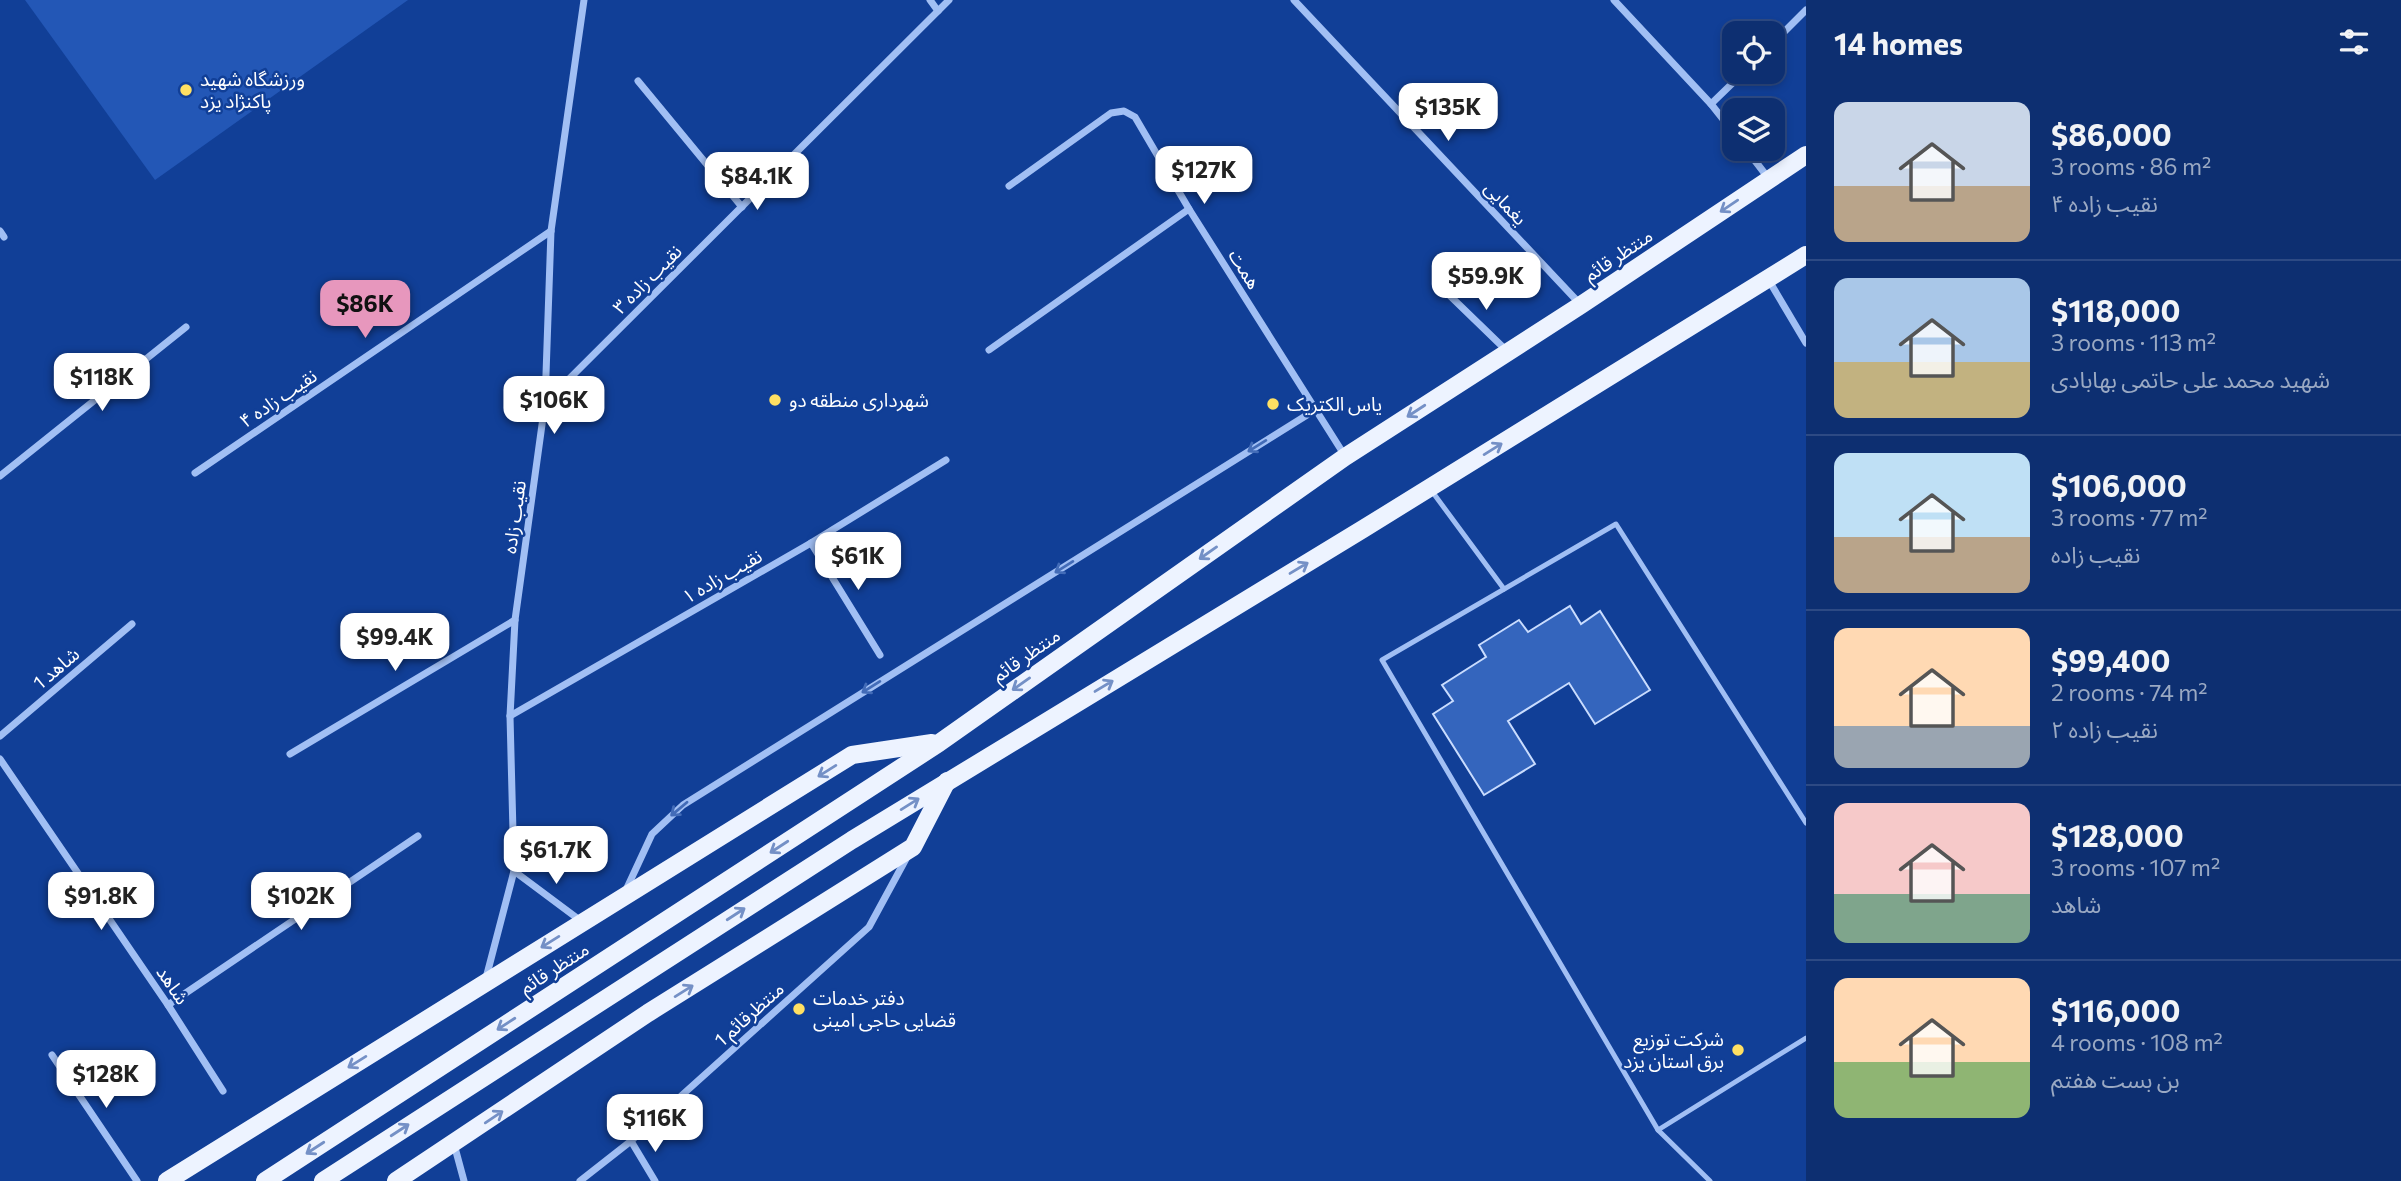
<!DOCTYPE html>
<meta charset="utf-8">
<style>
:root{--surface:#0d2f71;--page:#163776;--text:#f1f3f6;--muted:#9aa9c3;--line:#2d4a84;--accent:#e797bd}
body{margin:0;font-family:Commissioner,"Noto Sans Arabic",sans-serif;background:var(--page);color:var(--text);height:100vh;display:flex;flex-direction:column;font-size:26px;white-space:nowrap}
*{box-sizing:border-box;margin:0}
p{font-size:23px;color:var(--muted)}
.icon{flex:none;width:38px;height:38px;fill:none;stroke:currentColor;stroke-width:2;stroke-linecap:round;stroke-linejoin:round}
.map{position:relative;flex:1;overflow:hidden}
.panel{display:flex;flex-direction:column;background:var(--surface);width:595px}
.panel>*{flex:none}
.tools{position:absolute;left:1722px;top:21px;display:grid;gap:14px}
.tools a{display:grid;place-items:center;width:63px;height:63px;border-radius:14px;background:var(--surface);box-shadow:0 4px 10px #0003,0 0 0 2px var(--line);font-size:35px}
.price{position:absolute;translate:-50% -60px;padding:0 16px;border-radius:14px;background:#fff;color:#222;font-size:23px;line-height:46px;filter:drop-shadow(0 2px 4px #0008)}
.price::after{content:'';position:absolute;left:50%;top:42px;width:21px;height:16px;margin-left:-10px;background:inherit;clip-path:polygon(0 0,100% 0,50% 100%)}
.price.active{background:var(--accent);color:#111}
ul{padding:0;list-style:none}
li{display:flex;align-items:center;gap:21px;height:175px;padding:0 28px}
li+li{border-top:2px solid var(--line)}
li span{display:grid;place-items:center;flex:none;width:196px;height:140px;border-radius:14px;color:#555}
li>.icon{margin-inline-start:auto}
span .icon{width:84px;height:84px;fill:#fffc;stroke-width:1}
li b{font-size:30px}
h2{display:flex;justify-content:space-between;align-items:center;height:84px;padding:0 28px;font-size:30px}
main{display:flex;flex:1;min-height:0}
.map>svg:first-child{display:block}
.green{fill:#2357b6}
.building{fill:#3465bd;stroke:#c9dcfe;stroke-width:2}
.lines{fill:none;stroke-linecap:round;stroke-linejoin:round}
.lane{stroke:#a1bff4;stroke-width:5}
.street{stroke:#a1bff4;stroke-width:7}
.primary{stroke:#edf3ff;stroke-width:18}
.oneway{stroke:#7490c6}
.oneway2{stroke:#436cb8}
.poi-dot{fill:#ffe063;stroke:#113f97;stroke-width:2.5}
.labels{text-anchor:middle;stroke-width:5;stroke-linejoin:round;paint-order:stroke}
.poi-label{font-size:19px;fill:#fff;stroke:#113f97;text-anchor:start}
.street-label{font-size:19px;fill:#fff;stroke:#113f97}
</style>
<main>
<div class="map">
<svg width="1806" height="1181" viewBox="0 0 1806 1181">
<rect width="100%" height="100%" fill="#113f97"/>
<polygon class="green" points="25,0 408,0 155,180"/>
<polygon class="building" points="1570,606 1581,624 1600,611 1650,690 1595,724 1569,683 1508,721 1535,764 1484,795 1433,714 1453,701 1442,685 1486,657 1479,645 1519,620 1528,632"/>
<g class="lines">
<g class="lane">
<polyline points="1431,490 1504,589"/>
<polyline points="1658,1130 1806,1038"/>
<polyline points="1710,1181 1658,1130 1382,660 1616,524 1806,823"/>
</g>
<g class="street">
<polyline points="930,0 938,11"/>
<polyline points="1294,0 1581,305"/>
<polyline points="1614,0 1711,104 1734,133"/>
<polyline points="1773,43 1806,10"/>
<polyline points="638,81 742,207"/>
<polyline points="1711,104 1744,72"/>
<polyline points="1746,149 1769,179"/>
<polyline points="1009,186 1111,113 1124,111 1135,117 1189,209 1345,456"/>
<polyline points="0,231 4,237"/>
<polyline points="1768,279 1806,343"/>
<polyline points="1445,291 1508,352"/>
<polyline points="989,350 1189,209"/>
<polyline points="545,403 949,0"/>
<polyline points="195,473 551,231"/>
<polyline points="0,476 186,327"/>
<polyline points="811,543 880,655"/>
<polyline points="510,716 811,543 946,460"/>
<polyline points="0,736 132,624"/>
<polyline points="290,754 515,620"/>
<polyline points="0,759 168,1005 223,1091"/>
<polyline points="514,871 581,921"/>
<polyline points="626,890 652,834 683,805 1315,410"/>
<polyline points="486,978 514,871 510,716 515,620 545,403 551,231 584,0"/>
<polyline points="168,1005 418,836"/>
<polyline points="52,1055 137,1181"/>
<polyline points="631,1141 655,1181"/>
<polyline points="454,1144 464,1181"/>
<polyline points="580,1181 631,1141 869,927 907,857"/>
</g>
<g class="primary">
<polyline points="167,1181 852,755 932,743"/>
<polyline points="265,1181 939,743 1345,457 1581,305 1806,155"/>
<polyline points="323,1181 852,840 1363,529 1806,255"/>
<polyline points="396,1181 648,1013 913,847 947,781"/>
</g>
</g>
<defs><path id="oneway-shaft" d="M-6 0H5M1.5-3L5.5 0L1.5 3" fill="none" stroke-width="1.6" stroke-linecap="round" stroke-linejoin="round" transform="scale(1.75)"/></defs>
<g class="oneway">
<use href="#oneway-shaft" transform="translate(1729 206) rotate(146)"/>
<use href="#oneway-shaft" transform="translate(1416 411) rotate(147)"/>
<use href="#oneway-shaft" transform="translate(1493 449) rotate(-32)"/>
<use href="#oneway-shaft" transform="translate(1208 553) rotate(145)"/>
<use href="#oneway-shaft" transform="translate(1299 568) rotate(-31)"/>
<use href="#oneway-shaft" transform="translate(1021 684) rotate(145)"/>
<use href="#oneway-shaft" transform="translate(1104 686) rotate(-31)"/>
<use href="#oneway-shaft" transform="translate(827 771) rotate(148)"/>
<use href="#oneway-shaft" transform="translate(910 804) rotate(-32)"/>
<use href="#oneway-shaft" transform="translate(779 847) rotate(147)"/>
<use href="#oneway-shaft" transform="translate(736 914) rotate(-33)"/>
<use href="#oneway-shaft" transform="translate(550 942) rotate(148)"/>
<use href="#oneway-shaft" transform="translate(684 991) rotate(-32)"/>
<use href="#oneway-shaft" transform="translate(506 1024) rotate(147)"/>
<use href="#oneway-shaft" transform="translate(357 1062) rotate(148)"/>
<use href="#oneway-shaft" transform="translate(494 1117) rotate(-34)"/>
<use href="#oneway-shaft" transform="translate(400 1130) rotate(-33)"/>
<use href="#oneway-shaft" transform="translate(315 1148) rotate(147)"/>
</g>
<g class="oneway2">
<use href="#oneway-shaft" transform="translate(1257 446) rotate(148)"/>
<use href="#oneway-shaft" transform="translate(1064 567) rotate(148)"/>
<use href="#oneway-shaft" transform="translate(871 687) rotate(148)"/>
<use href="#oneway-shaft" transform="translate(679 809) rotate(140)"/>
</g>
<g class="poi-dot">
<circle cx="186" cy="90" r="7"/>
<circle cx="775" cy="400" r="7"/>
<circle cx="1273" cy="404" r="7"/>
<circle cx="799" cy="1009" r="7"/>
<circle cx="1738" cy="1050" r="7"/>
</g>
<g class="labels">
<g class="poi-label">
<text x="200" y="86">ورزشگاه شهید<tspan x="200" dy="22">پاکنژاد یزد</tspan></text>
<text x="789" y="407">شهرداری منطقه دو</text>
<text x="1287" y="411">یاس الکتریک</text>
<text x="813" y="1005">دفتر خدمات<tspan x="813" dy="22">قضایی حاجی امینی</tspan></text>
<text x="1724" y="1046" text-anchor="end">شرکت توزیع<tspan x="1724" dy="22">برق استان یزد</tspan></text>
</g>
<g class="street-label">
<text transform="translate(1506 203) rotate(47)" y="7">یغمایی</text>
<text transform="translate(1618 255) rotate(-34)" y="7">منتظر قائم</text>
<text transform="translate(1245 269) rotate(58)" y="7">همت</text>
<text transform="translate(647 279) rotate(-45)" y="7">نقیب زاده ۳</text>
<text transform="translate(278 398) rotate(-34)" y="7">نقیب زاده ۴</text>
<text transform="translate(514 517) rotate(-82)" y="7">نقیب زاده</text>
<text transform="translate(722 576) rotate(-30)" y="7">نقیب زاده ۱</text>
<text transform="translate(1026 655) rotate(-35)" y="7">منتظر قائم</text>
<text transform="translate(56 668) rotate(-40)" y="7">شاهد 1</text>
<text transform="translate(554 968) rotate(-33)" y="7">منتظر قائم</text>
<text transform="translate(173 985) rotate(56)" y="7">شاهد</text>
<text transform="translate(749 1014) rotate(-42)" y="7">منتظرقائم 1</text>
</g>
</g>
</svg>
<div class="tools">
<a><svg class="icon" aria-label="locate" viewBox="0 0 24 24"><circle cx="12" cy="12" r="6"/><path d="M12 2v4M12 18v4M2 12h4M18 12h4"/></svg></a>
<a><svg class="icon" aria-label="layers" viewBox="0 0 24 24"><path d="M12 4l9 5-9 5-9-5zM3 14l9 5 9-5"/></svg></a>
</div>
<b class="price" style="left:1448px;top:143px">$135K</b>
<b class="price" style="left:1204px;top:206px">$127K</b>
<b class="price" style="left:757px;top:212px">$84.1K</b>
<b class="price" style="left:1486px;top:312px">$59.9K</b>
<b class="price active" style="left:365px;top:340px">$86K</b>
<b class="price" style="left:102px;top:413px">$118K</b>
<b class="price" style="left:554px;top:436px">$106K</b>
<b class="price" style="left:858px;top:592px">$61K</b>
<b class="price" style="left:395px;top:673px">$99.4K</b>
<b class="price" style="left:556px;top:886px">$61.7K</b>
<b class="price" style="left:101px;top:932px">$91.8K</b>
<b class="price" style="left:301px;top:932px">$102K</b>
<b class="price" style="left:106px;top:1110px">$128K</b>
<b class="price" style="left:655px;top:1154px">$116K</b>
</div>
<section class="panel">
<h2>14 homes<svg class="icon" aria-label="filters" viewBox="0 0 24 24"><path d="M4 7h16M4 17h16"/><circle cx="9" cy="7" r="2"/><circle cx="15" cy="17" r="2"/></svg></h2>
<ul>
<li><span style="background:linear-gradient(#c9d6e8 60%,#b9a48a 0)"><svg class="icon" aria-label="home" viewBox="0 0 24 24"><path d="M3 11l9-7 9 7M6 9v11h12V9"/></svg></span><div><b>$86,000</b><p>3 rooms · 86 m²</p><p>نقیب زاده ۴</p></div></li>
<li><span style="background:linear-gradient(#a9c7e8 60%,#c2b280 0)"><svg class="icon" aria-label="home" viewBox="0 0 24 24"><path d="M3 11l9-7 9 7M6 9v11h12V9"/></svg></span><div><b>$118,000</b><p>3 rooms · 113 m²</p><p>شهید محمد علی حاتمی بهابادی</p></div></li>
<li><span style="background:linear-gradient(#bfe0f5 60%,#b9a48a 0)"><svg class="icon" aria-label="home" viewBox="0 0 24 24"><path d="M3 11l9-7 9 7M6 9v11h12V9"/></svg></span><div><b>$106,000</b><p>3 rooms · 77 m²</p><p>نقیب زاده</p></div></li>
<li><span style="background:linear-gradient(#ffd9b3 70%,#9aa5b1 0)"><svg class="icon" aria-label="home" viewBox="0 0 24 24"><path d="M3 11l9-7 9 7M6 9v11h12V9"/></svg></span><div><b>$99,400</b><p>2 rooms · 74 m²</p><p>نقیب زاده ۲</p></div></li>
<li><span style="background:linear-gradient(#f6c9c9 65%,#7fa58c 0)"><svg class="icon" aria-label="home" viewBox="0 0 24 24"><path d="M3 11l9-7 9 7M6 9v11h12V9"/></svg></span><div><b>$128,000</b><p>3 rooms · 107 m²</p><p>شاهد</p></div></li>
<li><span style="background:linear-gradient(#ffd9b3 60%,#8fb573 0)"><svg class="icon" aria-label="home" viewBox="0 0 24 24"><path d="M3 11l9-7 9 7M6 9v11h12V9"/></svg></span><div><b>$116,000</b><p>4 rooms · 108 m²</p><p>بن بست هفتم</p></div></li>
</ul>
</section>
</main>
